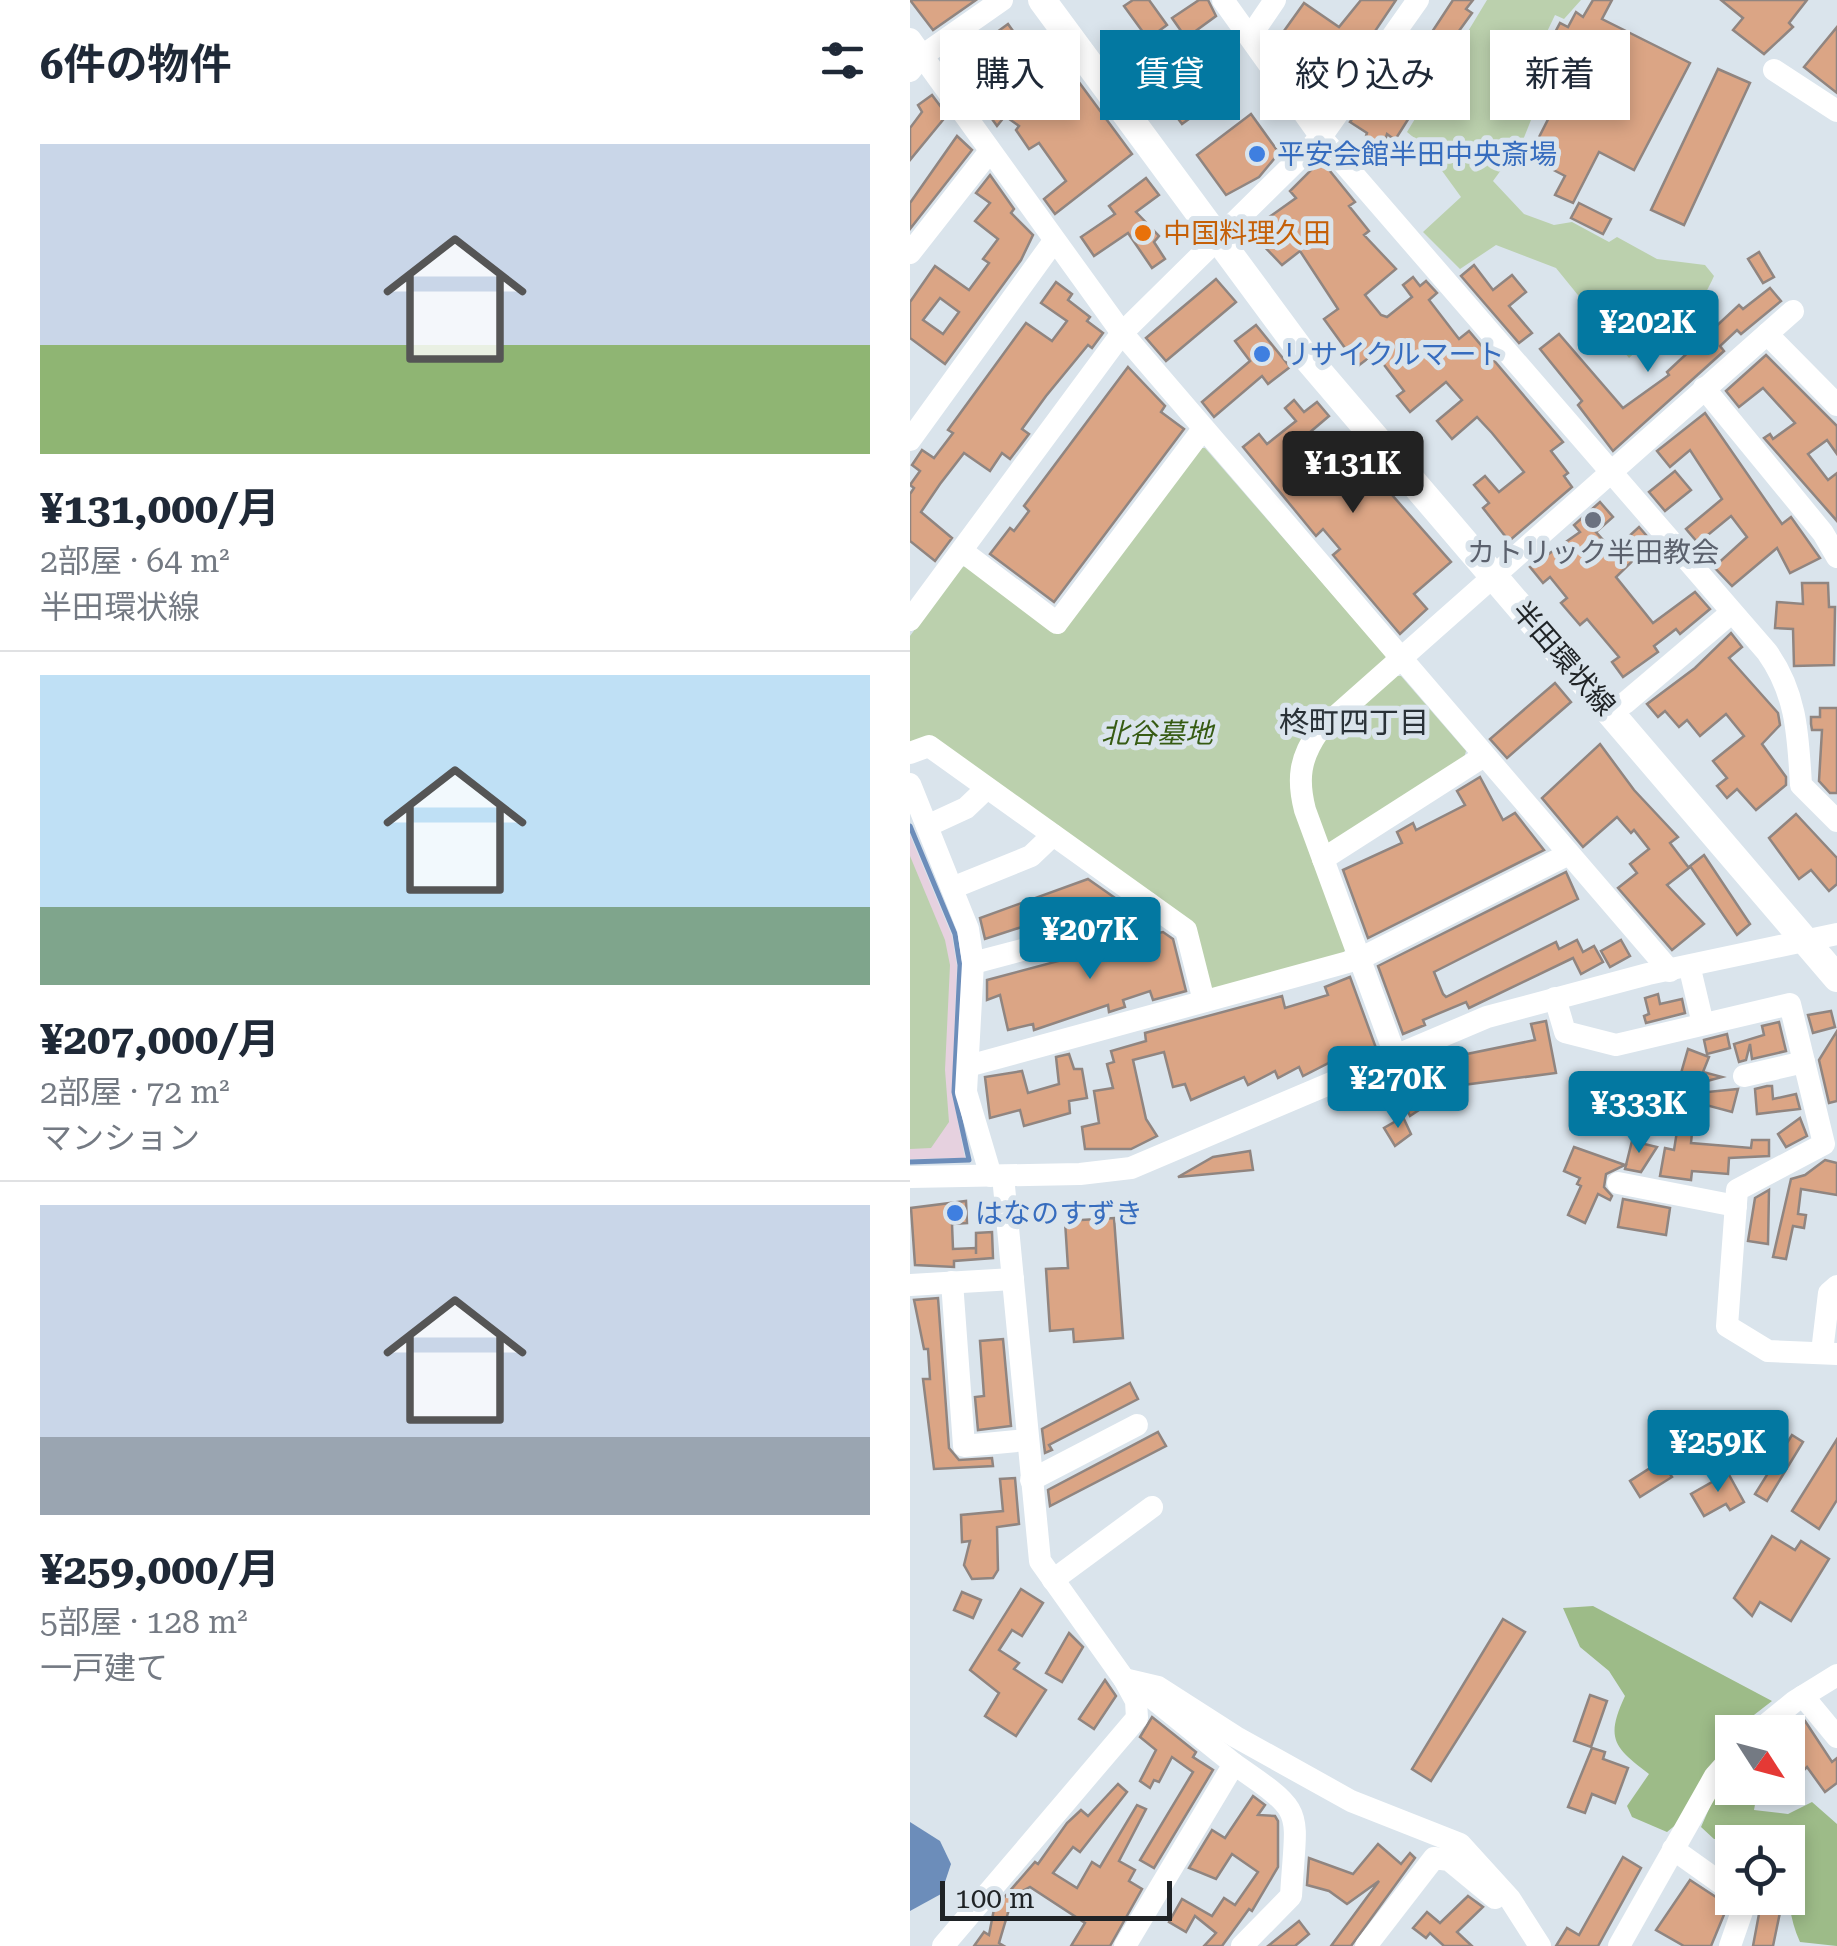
<!DOCTYPE html>
<html lang="ja">
<meta charset="utf-8">
<style>
:root{--surface:#fff;--page:#f6f6f7;--text:#1f2937;--muted:#747a83;--line:#e0e1e3;--accent:#0378a1}
body{margin:0;font-family:"Roboto Serif","Noto Sans JP",serif;background:var(--page);color:var(--text);height:100vh;display:flex;flex-direction:column;font-size:38px;white-space:nowrap}
*{box-sizing:border-box;margin:0}
p{font-size:32px;color:var(--muted)}
.icon{flex:none;width:55px;height:55px;fill:none;stroke:currentColor;stroke-width:2;stroke-linecap:round;stroke-linejoin:round}
.map{position:relative;flex:1;overflow:hidden}
.details{display:flex;flex-direction:column;background:var(--surface);width:910px}
.details>*{flex:none}
.top-card{position:absolute;left:30px;top:30px;width:745px;height:90px;display:flex;gap:20px}
.needle{width:65px;rotate:126deg}
.fabs{position:absolute;left:805px;top:1715px;display:grid;gap:20px}
.fabs a{display:grid;place-items:center;width:90px;height:90px;border-radius:0px;background:var(--surface);box-shadow:0 5px 15px #0003;font-size:50px}
.scale{position:absolute;left:30px;bottom:25px;width:232px;box-sizing:border-box;padding-left:10px;border:5px solid #1f2326;border-top:0;font-size:28px;line-height:35px;white-space:nowrap;color:#1f2326;-webkit-text-stroke:8px #dae4ec;paint-order:stroke}
.price{position:absolute;translate:-50% -85px;padding:0 22px;border-radius:10px;background:var(--accent);color:#fff;font-size:32px;line-height:65px;filter:drop-shadow(0 2px 5px #0008)}
.price::after{content:'';position:absolute;left:50%;top:60px;width:30px;height:22px;margin-left:-15px;background:inherit;clip-path:polygon(0 0,100% 0,50% 100%)}
.price.selected{background:#222;color:#fff}
ul{padding:0;list-style:none}
li{display:grid;align-content:center;gap:20px;height:530px;padding:0 40px}
li+li{border-top:2px solid var(--line)}
li span{display:grid;place-items:center;height:310px;border-radius:0px;color:#555}
li>.icon{margin-inline-start:auto}
span .icon{width:180px;height:180px;fill:#fffc;stroke-width:1}
li b{font-size:42px}
h2{display:flex;justify-content:space-between;align-items:center;height:120px;padding:0 40px;font-size:42px}
.chip{padding:0 35px;border-radius:0px;background:var(--surface);box-shadow:0 5px 15px #0003;font-size:35px;line-height:90px}
.chip.selected{background:var(--accent);color:#fff}
main{display:flex;flex:1;min-height:0}
.map>svg:first-child{display:block}
.education{fill:#e6d1df}
.green{fill:#bbd0ad}
.forest{fill:#9dbb88}
.water{fill:#6c8dba}
.lines{fill:none;stroke-linecap:round;stroke-linejoin:round}
.stream{stroke:#6c8dba;stroke-width:5}
.building{fill:#dba585;stroke:#908580;stroke-width:2.5;fill-rule:evenodd}
.minor{stroke:#fff;stroke-width:22}
.major{stroke:#fff;stroke-width:28}
.shop-dot{fill:#3f7fe0;stroke:#dae4ec;stroke-width:4}
.food-dot{fill:#e8710a;stroke:#dae4ec;stroke-width:4}
.worship-dot{fill:#6b7280;stroke:#dae4ec;stroke-width:4}
.labels{text-anchor:middle;stroke-width:10;stroke-linejoin:round;paint-order:stroke}
.shop-label{font-size:28px;fill:#366cbe;stroke:#dae4ec;text-anchor:start}
.food-label{font-size:28px;fill:#c56008;stroke:#dae4ec;text-anchor:start}
.worship-label{font-size:28px;fill:#5b616d;stroke:#dae4ec}
.street-label{font-size:28px;fill:#1f2326;stroke:#dae4ec}
.park-label{font-size:28px;font-style:italic;fill:#365b13;stroke:#dae4ec}
.neighbourhood-label{font-size:30px;fill:#293137;stroke:#dae4ec}
</style>
<main>
<section class="details">
<h2>6件の物件<svg class="icon" aria-label="filters" viewBox="0 0 24 24"><path d="M4 7h16M4 17h16"/><circle cx="9" cy="7" r="2"/><circle cx="15" cy="17" r="2"/></svg></h2>
<ul>
<li><span style="background:linear-gradient(#c9d6e8 65%,#8fb573 0)"><svg class="icon" aria-label="home" viewBox="0 0 24 24"><path d="M3 11l9-7 9 7M6 9v11h12V9"/></svg></span><div><b>¥131,000/月</b><p>2部屋 · 64 m²</p><p>半田環状線</p></div></li>
<li><span style="background:linear-gradient(#bfe0f5 75%,#7fa58c 0)"><svg class="icon" aria-label="home" viewBox="0 0 24 24"><path d="M3 11l9-7 9 7M6 9v11h12V9"/></svg></span><div><b>¥207,000/月</b><p>2部屋 · 72 m²</p><p>マンション</p></div></li>
<li><span style="background:linear-gradient(#c9d6e8 75%,#9aa5b1 0)"><svg class="icon" aria-label="home" viewBox="0 0 24 24"><path d="M3 11l9-7 9 7M6 9v11h12V9"/></svg></span><div><b>¥259,000/月</b><p>5部屋 · 128 m²</p><p>一戸建て</p></div></li>
</ul>
</section>
<div class="map">
<svg width="927" height="1946" viewBox="0 0 927 1946">
<rect width="100%" height="100%" fill="#dae4ec"/>
<polygon class="education" points="0,835 42,936 47,966 42,1092 55,1158 0,1159"/>
<g class="green">
<path d="M577,0H671L654,19L645,15L610,89L629,100L613,140L583,181L614,214L644,225L662,222L699,242L707,237L747,259L795,265L804,276C791,304 780,323 757,343L743,336L719,358L646,268L586,245L550,269L513,232L551,197L514,146L497,132Z"/>
<polygon points="289,448 295,448 476,656 474,664 388,749 437,948 433,953 302,991 281,927 0,746 0,636 51,567 58,566 150,634"/>
<path d="M484,676H491L556,751L554,758L422,845L415,842C379,742 415,739 484,676Z"/>
<polygon points="0,856 35,940 40,965 35,1070 39,1122 21,1148 0,1149"/>
</g>
<g class="forest">
<path d="M683,1606L862,1701L822,1732L774,1818L757,1832L722,1817L717,1806L739,1774C704,1747 695,1739 715,1696L699,1671L670,1647L653,1608Z"/>
<path d="M822,1770V1788H848L844,1810L878,1814L902,1802L927,1824V1946L890,1942C875,1909 878,1878 878,1842L804,1839L791,1827L807,1791Z"/>
</g>
<polygon class="water" points="0,1822 30,1841 41,1864 31,1894 0,1911"/>
<g class="lines">
<polyline class="stream" points="0,826 45,934 50,965 44,1092 59,1160 0,1162"/>
</g>
<g class="building">
<polygon points="0,0 66,0 23,30"/>
<polygon points="223,0 239,0 257,25 238,39 214,6"/>
<polygon points="289,0 298,0 306,16 276,38 262,18"/>
<polygon points="451,0 486,0 412,110 399,94 423,64 402,50 384,74 373,58 386,39 374,31 394,3 429,27"/>
<polygon points="543,0 563,0 556,9 562,13 538,46 542,50 506,100 509,102 485,140 477,134 466,168 454,164 449,158 457,133 440,122 472,77 484,85 497,70"/>
<polygon points="683,0 702,0 692,19 780,63 724,170 689,152 663,203 645,195 655,176 634,165 637,158 622,151 660,76 630,61 650,23 658,27 666,12 673,17"/>
<polygon points="811,0 897,0 879,23 883,27 854,54 823,30 833,18"/>
<polygon points="98,24 138,80 157,66 222,154 145,214 134,199 156,181 129,143 119,149 106,130 109,126 95,116 87,126 77,112 73,115 39,67"/>
<polygon points="927,27 927,93 894,67"/>
<polygon points="271,65 284,87 295,79 308,98 272,124 258,105 271,97 256,75"/>
<polygon points="808,69 840,83 774,225 741,210"/>
<polygon points="22,95 37,115 0,160 0,128 12,112 8,105"/>
<polygon points="341,114 369,153 349,177 316,195 287,155"/>
<polygon points="47,136 62,150 0,229 0,203"/>
<polygon points="411,160 445,202 439,206 459,231 454,235 486,269 455,295 471,315 477,317 502,297 493,285 503,277 510,286 516,281 527,293 519,300 549,339 559,331 653,442 641,451 658,473 654,476 662,487 599,541 573,508 579,503 564,485 575,476 589,492 614,472 582,433 567,417 542,439 527,421 552,400 536,382 500,412 487,396 494,391 465,353 448,366 414,319 428,309 390,251 372,265 346,238 361,227 355,220 386,198 380,191"/>
<path d="M80,175L104,209L101,213L123,235L111,260L35,364L0,338V302L25,266L59,290L79,263L73,259L88,239L65,221L80,203L66,193ZM30,298L49,312L33,334L13,320Z"/>
<polygon points="236,178 249,195 226,212 249,236 244,242 255,259 242,268 218,233 184,256 171,237 205,214 199,206"/>
<polygon points="669,203 701,219 693,234 661,218"/>
<polygon points="849,252 864,277 853,283 838,259"/>
<polygon points="564,265 583,290 602,275 616,292 599,306 622,333 609,343 551,276"/>
<polygon points="306,279 326,302 256,361 236,338"/>
<polygon points="146,282 162,294 158,300 180,317 177,321 193,333 182,348 178,345 136,396 112,429 119,434 100,459 92,453 80,471 54,453 30,484 11,512 42,538 25,561 0,541 0,494 4,488 0,485 10,471 2,465 12,450 24,458 43,433 38,430 116,323 142,341 157,321 131,303"/>
<polygon points="860,288 871,301 831,334 827,330 810,346 814,351 703,451 668,405 672,401 630,349 649,334 713,408 759,375 757,372 829,305 833,309"/>
<polygon points="346,325 380,367 358,384 352,376 304,417 292,402 340,361 325,341"/>
<polygon points="856,355 927,426 927,454 917,440 898,454 918,480 927,473 927,521 854,438 860,434 863,439 885,423 853,388 829,407 816,391"/>
<polygon points="218,367 255,406 251,412 274,429 144,602 80,554 100,528 104,531 119,511 114,506"/>
<polygon points="384,400 394,412 407,402 419,416 392,439 408,458 431,437 541,562 504,594 517,609 490,634 423,555 430,549 413,529 406,536 333,447 349,434 357,444 386,421 375,408"/>
<polygon points="795,413 872,524 881,517 910,558 880,573 867,548 822,586 804,567 837,537 821,516 788,543 776,529 812,499 780,450 760,467 747,451"/>
<polygon points="765,471 781,490 755,511 739,492"/>
<polygon points="690,502 703,517 686,532 703,551 729,527 742,542 706,577 743,623 785,592 800,609 770,634 766,629 744,646 748,652 713,677 702,662 709,657 677,619 670,625 651,603 657,598 640,577 633,583 620,567 670,532 664,525"/>
<polygon points="892,583 918,583 919,607 925,607 924,665 884,666 883,629 865,628 867,602 893,604"/>
<polygon points="821,633 832,647 819,658 868,713 870,725 852,744 876,777 876,785 846,810 827,789 817,798 807,786 817,778 803,761 834,736 816,714 790,736 777,720 769,727 755,711 748,717 737,704 785,668"/>
<polygon points="645,683 661,702 597,758 580,739"/>
<polygon points="910,708 927,708 927,793 920,793 909,781 912,730 902,730 901,724 901,717 910,717"/>
<polygon points="690,744 724,790 768,837 760,843 779,868 757,885 794,924 762,950 708,888 727,873 720,864 739,849 724,830 721,833 707,817 673,847 632,798"/>
<polygon points="570,777 593,820 605,813 634,850 458,938 433,870 492,843 487,832 503,823 506,830 555,805 547,791"/>
<polygon points="886,814 927,858 927,884 919,891 901,870 889,879 859,838"/>
<polygon points="794,855 840,924 827,935 780,866"/>
<polygon points="656,872 668,899 524,972 533,994 536,997 646,942 649,949 667,940 673,952 684,946 693,962 671,974 663,958 559,1008 556,1002 513,1020 515,1025 493,1034 468,966"/>
<polygon points="178,879 208,900 192,905 191,901 75,939 70,918"/>
<polygon points="237,929 238,935 253,932 263,939 276,991 243,1000 240,991 213,1000 215,1007 199,1012 198,1005 124,1030 123,1024 98,1030 90,995 77,1000 77,980 197,948"/>
<polygon points="711,940 720,956 700,967 691,951"/>
<polygon points="440,977 466,1048 451,1054 448,1048 393,1076 389,1067 368,1078 365,1071 338,1085 334,1077 281,1100 275,1084 263,1087 254,1052 223,1060 236,1119 247,1136 221,1149 175,1149 172,1127 189,1123 184,1091 203,1088 197,1064 204,1062 201,1051 236,1041 235,1033 372,996 375,1008 418,995 415,987"/>
<polygon points="748,994 750,1004 772,999 775,1013 736,1023 734,1016 739,1014 735,998"/>
<polygon points="921,1011 925,1027 903,1033 898,1015"/>
<polygon points="636,1021 646,1073 545,1086 543,1068 557,1054 625,1040 621,1024"/>
<polygon points="869,1022 876,1051 842,1059 840,1044 836,1060 829,1062 824,1044 854,1035 852,1026"/>
<polygon points="927,1031 927,1101 919,1103 909,1060"/>
<polygon points="817,1034 820,1048 797,1054 794,1040"/>
<polygon points="778,1049 799,1057 793,1072 812,1077 786,1084 788,1093 828,1089 822,1112 785,1102 781,1143 841,1148 842,1140 859,1140 859,1156 819,1158 818,1174 782,1171 781,1180 750,1176 755,1148 764,1150 769,1119 765,1113 739,1115 737,1097 765,1094"/>
<polygon points="159,1054 164,1069 172,1069 177,1098 159,1101 160,1113 114,1126 110,1110 80,1118 75,1077 112,1071 118,1093 149,1084 146,1057"/>
<polygon points="507,1083 518,1104 500,1116 489,1092"/>
<polygon points="857,1086 862,1086 863,1099 886,1094 890,1109 847,1114 845,1089"/>
<polygon points="493,1117 501,1134 485,1146 474,1128"/>
<polygon points="890,1118 897,1136 876,1147 868,1134"/>
<polygon points="722,1141 747,1147 731,1172 715,1169"/>
<polygon points="664,1147 715,1165 696,1174 694,1187 702,1196 700,1200 688,1194 675,1223 658,1215 671,1186 667,1184 670,1178 654,1171"/>
<polygon points="340,1151 343,1170 268,1177 303,1157"/>
<polygon points="915,1160 927,1163 927,1195 891,1189 888,1214 896,1215 894,1228 883,1226 876,1259 863,1257 881,1179 895,1175"/>
<polygon points="859,1190 858,1244 838,1241 845,1198"/>
<polygon points="713,1199 760,1208 756,1235 708,1227"/>
<polygon points="56,1201 57,1223 42,1224 43,1249 66,1248 66,1254 66,1233 82,1232 83,1258 44,1261 44,1267 5,1265 1,1208"/>
<polygon points="204,1218 213,1338 164,1342 163,1329 140,1331 136,1269 158,1268 155,1221"/>
<polygon points="28,1298 39,1448 49,1460 82,1458 83,1466 24,1469 13,1379 20,1379 18,1349 14,1349 4,1300"/>
<polygon points="93,1339 101,1426 68,1430 65,1397 74,1396 70,1341"/>
<polygon points="220,1383 228,1399 139,1445 142,1450 135,1453 132,1429"/>
<polygon points="248,1432 256,1446 140,1506 138,1490"/>
<polygon points="882,1435 893,1442 857,1501 845,1494"/>
<polygon points="927,1439 927,1500 909,1529 882,1511"/>
<polygon points="751,1461 762,1477 730,1497 720,1481"/>
<polygon points="818,1473 834,1502 820,1510 816,1504 794,1516 781,1494"/>
<polygon points="105,1478 109,1524 87,1527 88,1570 83,1578 62,1579 54,1565 60,1541 52,1542 51,1515 93,1511 90,1479"/>
<polygon points="862,1536 885,1550 891,1541 919,1559 881,1621 850,1602 842,1616 824,1598"/>
<polygon points="111,1589 133,1603 112,1636 102,1630 89,1650 109,1663 104,1669 136,1690 106,1736 75,1716 89,1693 60,1670"/>
<polygon points="52,1592 71,1600 63,1618 44,1610"/>
<polygon points="593,1619 615,1632 521,1781 502,1769"/>
<polygon points="159,1633 173,1647 152,1682 136,1673"/>
<polygon points="195,1680 206,1696 184,1729 169,1719"/>
<polygon points="680,1695 697,1701 681,1747 664,1741"/>
<polygon points="242,1717 286,1752 283,1757 303,1770 244,1868 230,1860 283,1772 262,1757 249,1782 244,1780 240,1788 230,1781 246,1750 230,1737"/>
<polygon points="895,1721 922,1762 927,1758 927,1783 915,1792 897,1767 893,1771 882,1758 893,1749 880,1733"/>
<polygon points="682,1748 695,1752 693,1759 718,1768 705,1803 682,1794 675,1813 658,1807"/>
<polygon points="208,1784 217,1792 170,1852 163,1847 143,1873 167,1888 182,1862 190,1867 227,1805 236,1809 209,1861 225,1870 219,1881 232,1889 200,1946 161,1946 175,1923 120,1887 103,1896 89,1943 94,1946 64,1946 74,1932 79,1935 84,1909 125,1862 128,1864 157,1823 171,1810 178,1816"/>
<polygon points="343,1796 355,1805 348,1815 365,1816 368,1821 368,1867 342,1911 339,1909 312,1946 294,1946 306,1933 285,1916 276,1932 259,1922 272,1899 302,1916 314,1898 325,1905 348,1872 322,1854 306,1879 279,1868 302,1830 315,1838"/>
<polygon points="468,1844 491,1864 500,1853 505,1858 441,1946 421,1946 469,1881 437,1904 419,1891 397,1885 399,1858 443,1874"/>
<polygon points="713,1857 731,1868 688,1946 646,1946 657,1928 669,1935"/>
<polygon points="780,1880 818,1905 801,1946 774,1946 746,1930"/>
<polygon points="558,1896 573,1907 547,1932 562,1946 534,1946 520,1933 516,1938 503,1928 517,1912 530,1923"/>
<polygon points="852,1898 873,1898 863,1946 843,1946"/>
<polygon points="389,1921 399,1934 385,1946 358,1946"/>
</g>
<g class="lines">
<g class="minor">
<path d="M313,0L411,137L857,652C887,694 888,736 891,785L927,821"/>
<polyline points="340,37 365,0"/>
<polyline points="0,39 212,333 760,971"/>
<polyline points="864,70 927,111"/>
<polyline points="0,71 12,56 92,0"/>
<polyline points="0,253 80,151"/>
<polyline points="857,334 927,405"/>
<polyline points="794,388 913,533 927,557"/>
<polyline points="0,440 144,241"/>
<polyline points="52,551 147,623 293,429"/>
<polyline points="0,620 212,333 411,137 508,0"/>
<polyline points="715,703 821,613"/>
<polyline points="0,753 19,746 276,930 294,1001"/>
<polyline points="0,784 58,929 63,963 56,1092 81,1176"/>
<polyline points="17,826 56,808 77,788"/>
<polyline points="413,859 574,756"/>
<polyline points="42,888 121,856 143,835"/>
<polyline points="63,963 199,927 238,903"/>
<polyline points="780,969 793,1024"/>
<polyline points="645,998 655,1032 706,1045 880,1004 914,1144 827,1190 817,1326 858,1351 927,1354"/>
<path d="M485,1055L395,810C387,779 390,758 408,732L883,311"/>
<polyline points="58,1066 449,959 659,854"/>
<polyline points="834,1076 894,1062"/>
<polyline points="0,1177 170,1174 221,1168 577,1017 738,974 927,934"/>
<polyline points="708,1183 826,1206"/>
<polyline points="42,1282 54,1446 117,1440"/>
<polyline points="0,1285 103,1279"/>
<polyline points="912,1352 919,1293 927,1286"/>
<polyline points="121,1480 227,1425"/>
<polyline points="143,1580 242,1507"/>
<polyline points="214,1679 248,1687 326,1737 441,1801 550,1844 600,1899 630,1946"/>
<polyline points="893,1696 927,1737"/>
<polyline points="847,1732 885,1701 927,1675"/>
<path d="M324,1764C398,1815 386,1807 381,1896L332,1946"/>
<polyline points="763,1849 822,1891"/>
<polyline points="33,1946 227,1718 226,1701 214,1679 130,1561 93,1176"/>
<polyline points="215,1946 324,1764 241,1697"/>
<polyline points="456,1946 524,1858 539,1860 585,1898"/>
<polyline points="709,1946 805,1776 822,1757"/>
<polyline points="820,1946 836,1900 832,1898"/>
</g>
<polyline class="major" points="132,0 391,351 927,978"/>
</g>
<g class="shop-dot">
<circle cx="347" cy="154" r="10"/>
<circle cx="352" cy="354" r="10"/>
<circle cx="45" cy="1213" r="10"/>
</g>
<circle class="food-dot" cx="233" cy="233" r="10"/>
<circle class="worship-dot" cx="683" cy="520" r="10"/>
<g class="labels">
<g class="shop-label">
<text x="367" y="164">平安会館半田中央斎場</text>
<text x="372" y="364">リサイクルマート</text>
<text x="65" y="1223">はなのすずき</text>
</g>
<g class="food-label">
<text x="253" y="243">中国料理久田</text>
</g>
<g class="worship-label">
<text x="683" y="562">カトリック半田教会</text>
</g>
<g class="street-label">
<text transform="translate(654 658) rotate(49)" y="10">半田環状線</text>
</g>
<g class="park-label">
<text x="247" y="743">北谷墓地</text>
</g>
<g class="neighbourhood-label">
<text x="444" y="733">柊町四丁目</text>
</g>
</g>
</svg>
<div class="fabs">
<a><svg class="needle" viewBox="-14 -14 28 28"><path d="M0-13l5 13h-10z" fill="#e53935"/><path d="M0 13l5-13h-10z" fill="#747a83"/></svg></a>
<a><svg class="icon" aria-label="locate" viewBox="0 0 24 24"><circle cx="12" cy="12" r="6"/><path d="M12 2v4M12 18v4M2 12h4M18 12h4"/></svg></a>
</div>
<div class="scale">100 m</div>
<b class="price" style="left:738px;top:375px">¥202K</b>
<b class="price selected" style="left:443px;top:516px">¥131K</b>
<b class="price" style="left:180px;top:982px">¥207K</b>
<b class="price" style="left:488px;top:1131px">¥270K</b>
<b class="price" style="left:729px;top:1156px">¥333K</b>
<b class="price" style="left:808px;top:1495px">¥259K</b>
<div class="top-card">
<a class="chip">購入</a>
<a class="chip selected">賃貸</a>
<a class="chip">絞り込み</a>
<a class="chip">新着</a>
</div>
</div>
</main>
